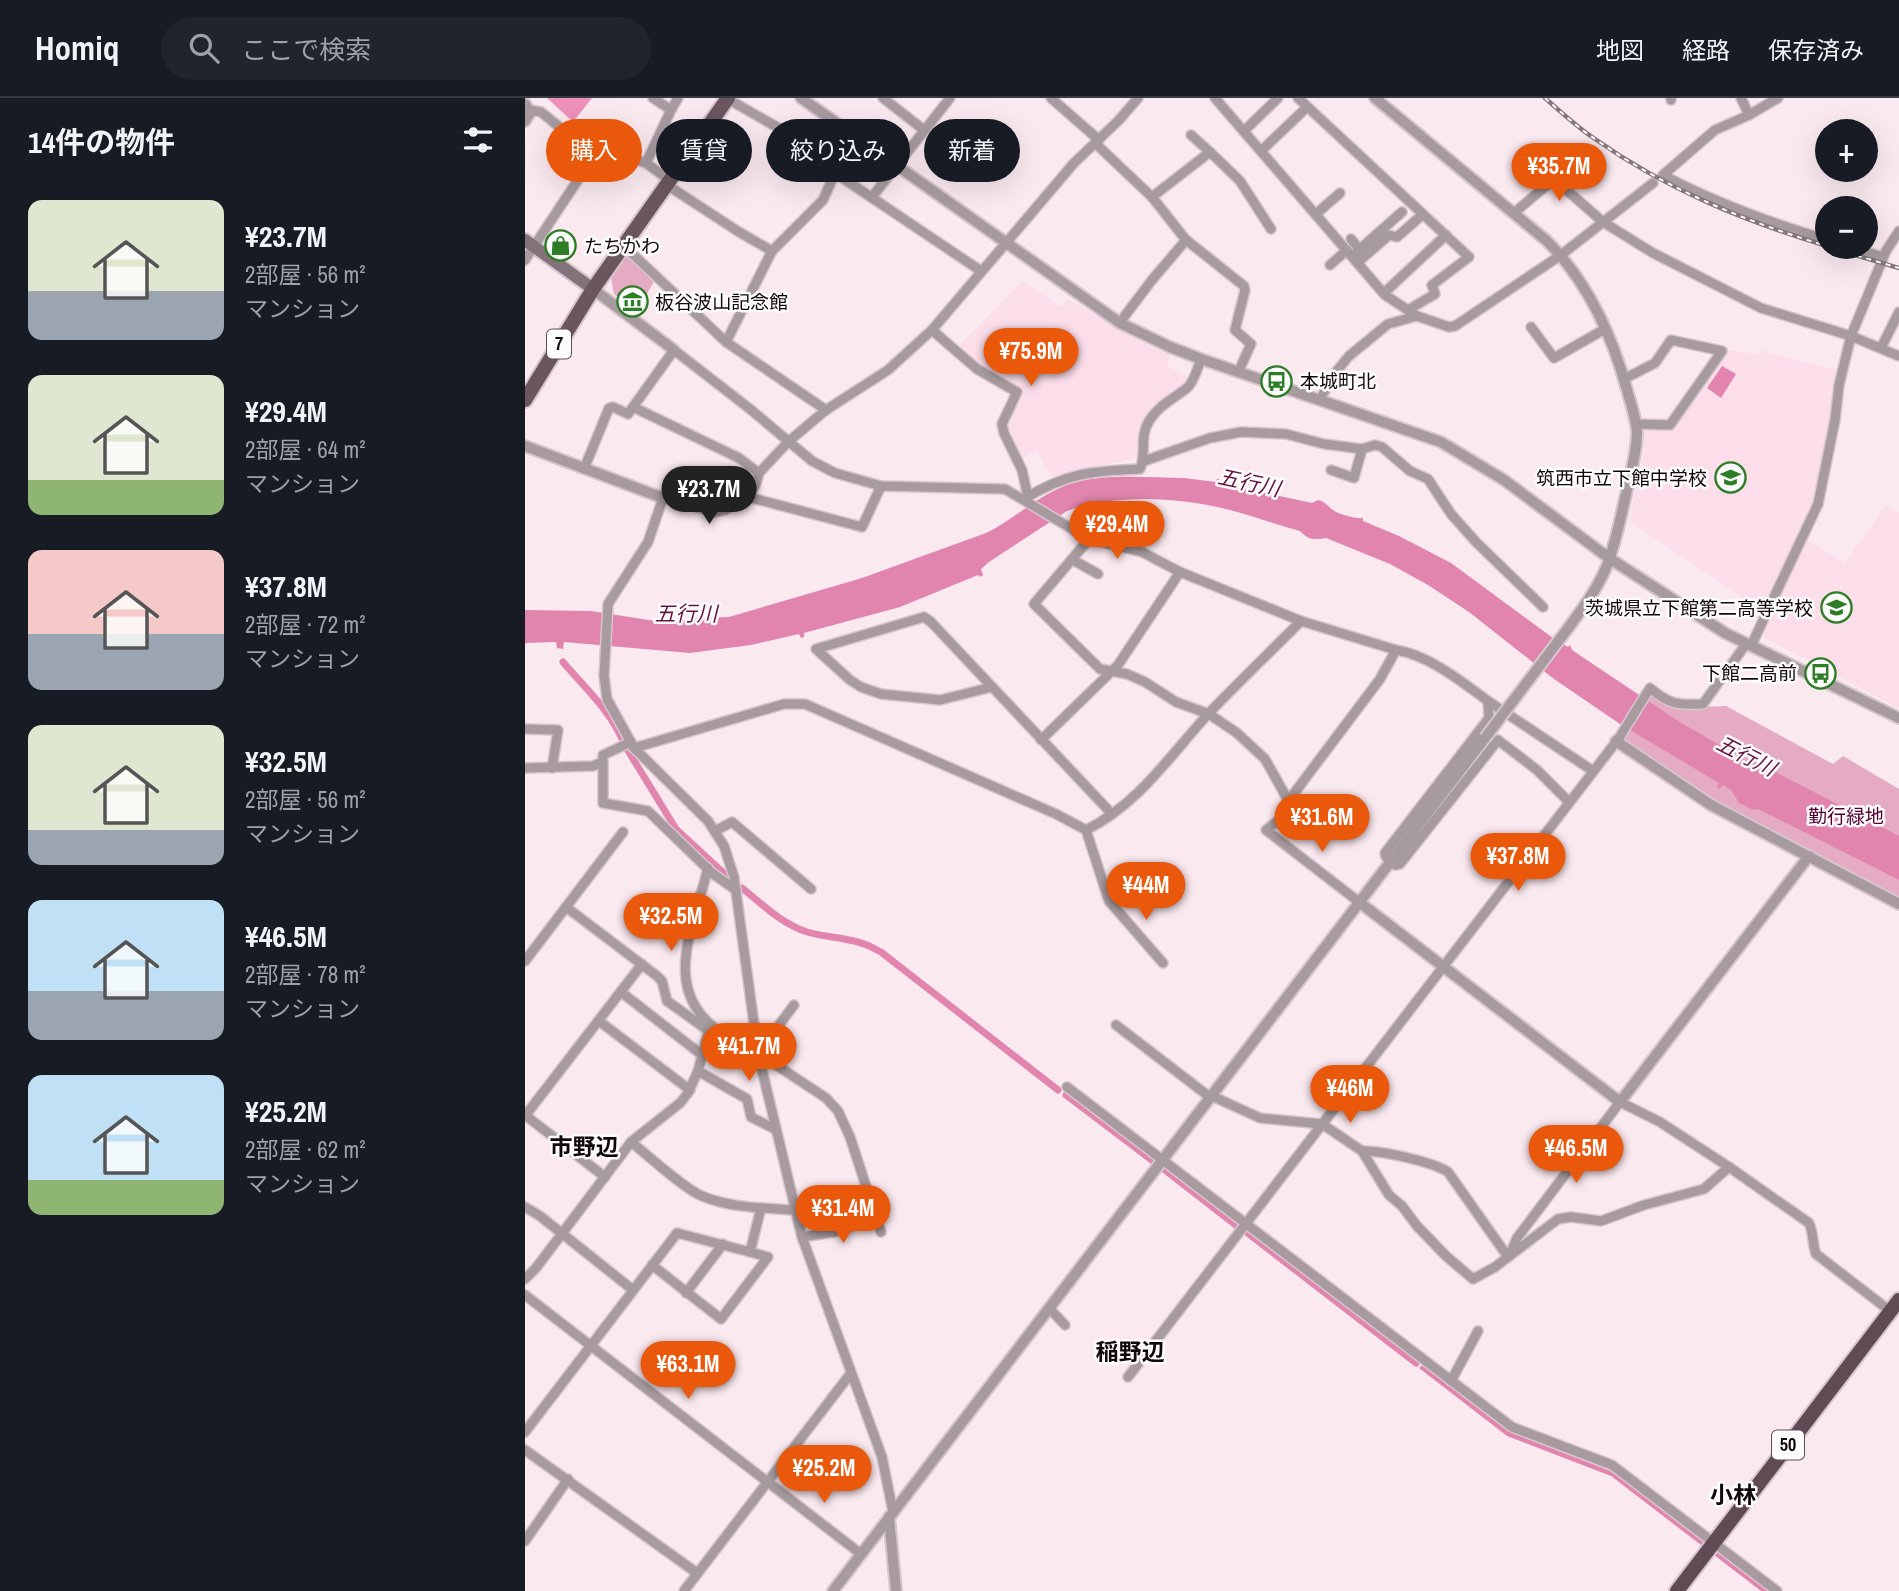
<!DOCTYPE html>
<html lang="ja">
<meta charset="utf-8">
<style>
:root{--surface:#171b24;--page:#20242c;--text:#f1f3f6;--muted:#9ea1a6;--line:#363941;--accent:#ea580c}
body{margin:0;font-family:"Archivo Narrow","Noto Sans JP",sans-serif;background:var(--page);color:var(--text);height:100vh;display:flex;flex-direction:column;font-size:26px;white-space:nowrap}
*{box-sizing:border-box;margin:0}
p{font-size:23px;color:var(--muted)}
.icon{flex:none;width:38px;height:38px;fill:none;stroke:currentColor;stroke-width:2;stroke-linecap:round;stroke-linejoin:round}
.map{position:relative;flex:1;overflow:hidden}
.panel{display:flex;flex-direction:column;background:var(--surface);width:525px}
.panel>*{flex:none}
.banner{position:absolute;left:21px;top:21px;width:665px;height:63px;display:flex;gap:14px}
.buttons{position:absolute;left:1290px;top:21px;display:grid;gap:14px}
.buttons a{display:grid;place-items:center;width:63px;height:63px;border-radius:50%;background:var(--surface);box-shadow:0 7px 28px #0002;font-size:35px}
.price{position:absolute;translate:-50% -60px;padding:0 16px;border-radius:24px;background:var(--accent);color:#fff;font-size:23px;line-height:46px;filter:drop-shadow(0 2px 4px #0008)}
.price::after{content:'';position:absolute;left:50%;top:42px;width:21px;height:16px;margin-left:-10px;background:inherit;clip-path:polygon(0 0,100% 0,50% 100%)}
.price.active{background:#222;color:#fff}
ul{padding:0;list-style:none}
li{display:flex;align-items:center;gap:21px;height:175px;padding:0 28px}
li span{display:grid;place-items:center;flex:none;width:196px;height:140px;border-radius:14px;color:#555}
li>.icon{margin-inline-start:auto}
span .icon{width:84px;height:84px;fill:#fffc;stroke-width:1}
li b{font-size:30px}
h2{display:flex;justify-content:space-between;align-items:center;height:84px;padding:0 28px;font-size:30px}
.tag{padding:0 24px;border-radius:32px;background:var(--surface);box-shadow:0 7px 28px #0002;font-size:24px;line-height:63px}
.tag.active{background:var(--accent);color:#fff}
header{display:flex;align-items:center;gap:42px;box-sizing:border-box;height:98px;padding:0 35px;background:var(--surface);border-bottom:2px solid var(--line)}
header strong{font-size:33px}
nav{display:flex;gap:38px;margin-inline-start:auto;font-size:24px}
.search{width:490px;height:63px;background:var(--page);display:flex;align-items:center;gap:18px;box-sizing:border-box;padding:0 24px;border-radius:38px;color:var(--muted);font-size:26px}
main{display:flex;flex:1;min-height:0}
.map>svg:first-child{display:block}
.built{fill:#fcdeea}
.green{fill:#e5abc3}
.forest{fill:#ed90ba}
.water{fill:#e185ae}
.lines{fill:none;stroke-linecap:round;stroke-linejoin:round}
.canal{stroke:#e185ae;stroke-width:7}
.minor-casing{stroke:#d6c5cc;stroke-width:12}
.tertiary-casing{stroke:#d6c5cc;stroke-width:14}
.secondary-casing{stroke:#d6c5cc;stroke-width:16}
.primary-casing{stroke:#d6c5cc;stroke-width:18}
.trunk-casing{stroke:#d6c5cc;stroke-width:18}
.minor{stroke:#a79b9f;stroke-width:9}
.tertiary{stroke:#a79b9f;stroke-width:10}
.secondary{stroke:#84727a;stroke-width:12}
.primary{stroke:#6b565f;stroke-width:14}
.trunk{stroke:#604a54;stroke-width:14}
.rail-casing{stroke:#85777c;stroke-width:4.5}
.rail{stroke:#fcfcfc;stroke-width:2;stroke-dasharray:5;stroke-linecap:butt}
.tertiary-bridge-casing{stroke:#d6c5cc;stroke-width:14;stroke-linecap:butt}
.tertiary-bridge{stroke:#a79b9f;stroke-width:10}
.labels{text-anchor:middle;stroke-width:5;stroke-linejoin:round;paint-order:stroke}
.shield{fill:#fcfcfc;stroke:#585154;stroke-width:2}
.shield-label{font-size:18px;font-weight:bold;fill:#12080c}
.poi-label{font-size:19px;fill:#12080c;stroke:#fcfcfc;text-anchor:start}
.park-label{font-size:19px;fill:#503;stroke:#fcfcfc}
.water-label{font-size:21px;font-style:italic;fill:#651340;stroke:#fcfcfc}
.quarter-label{font-size:23px;font-weight:bold;fill:#12080c;stroke:#fcfcfc}
</style>
<header>
<strong>Homiq</strong>
<div class="search"><svg class="icon" aria-label="search" viewBox="0 0 24 24"><circle cx="10" cy="10" r="6"/><path d="M15 15l6 6"/></svg>ここで検索</div>
<nav><a>地図</a><a>経路</a><a>保存済み</a></nav>
</header>
<main>
<section class="panel">
<h2>14件の物件<svg class="icon" aria-label="filters" viewBox="0 0 24 24"><path d="M4 7h16M4 17h16"/><circle cx="9" cy="7" r="2"/><circle cx="15" cy="17" r="2"/></svg></h2>
<ul>
<li><span style="background:linear-gradient(#dfe7d0 65%,#9aa5b1 0)"><svg class="icon" aria-label="home" viewBox="0 0 24 24"><path d="M3 11l9-7 9 7M6 9v11h12V9"/></svg></span><div><b>¥23.7M</b><p>2部屋 · 56 m²</p><p>マンション</p></div></li>
<li><span style="background:linear-gradient(#dfe7d0 75%,#8fb573 0)"><svg class="icon" aria-label="home" viewBox="0 0 24 24"><path d="M3 11l9-7 9 7M6 9v11h12V9"/></svg></span><div><b>¥29.4M</b><p>2部屋 · 64 m²</p><p>マンション</p></div></li>
<li><span style="background:linear-gradient(#f6c9c9 60%,#9aa5b1 0)"><svg class="icon" aria-label="home" viewBox="0 0 24 24"><path d="M3 11l9-7 9 7M6 9v11h12V9"/></svg></span><div><b>¥37.8M</b><p>2部屋 · 72 m²</p><p>マンション</p></div></li>
<li><span style="background:linear-gradient(#dfe7d0 75%,#9aa5b1 0)"><svg class="icon" aria-label="home" viewBox="0 0 24 24"><path d="M3 11l9-7 9 7M6 9v11h12V9"/></svg></span><div><b>¥32.5M</b><p>2部屋 · 56 m²</p><p>マンション</p></div></li>
<li><span style="background:linear-gradient(#bfe0f5 65%,#9aa5b1 0)"><svg class="icon" aria-label="home" viewBox="0 0 24 24"><path d="M3 11l9-7 9 7M6 9v11h12V9"/></svg></span><div><b>¥46.5M</b><p>2部屋 · 78 m²</p><p>マンション</p></div></li>
<li><span style="background:linear-gradient(#bfe0f5 75%,#8fb573 0)"><svg class="icon" aria-label="home" viewBox="0 0 24 24"><path d="M3 11l9-7 9 7M6 9v11h12V9"/></svg></span><div><b>¥25.2M</b><p>2部屋 · 62 m²</p><p>マンション</p></div></li>
</ul>
</section>
<div class="map">
<svg width="1374" height="1493" viewBox="0 0 1374 1493">
<rect width="100%" height="100%" fill="#fbe9f0"/>
<g class="built">
<polygon points="498,183 536,209 543,201 614,243 645,257 642,268 666,281 662,288 642,300 615,338 614,346 616,359 536,376 527,380 512,352 495,361 482,331 483,321 496,293 454,267 433,249"/>
<polygon points="1237,251 1241,254 1313,272 1316,270 1291,405 1239,514 1104,423 1119,353 1119,341 1117,330 1145,331 1203,252 1234,257"/>
<polygon points="1361,407 1374,415 1374,610 1240,540 1237,530 1281,441 1320,465"/>
</g>
<g class="green">
<polygon points="103,156 131,180 111,215 89,196 86,180"/>
<path d="M1129,597L1150,610L1201,608L1308,666L1318,658L1374,691V801C1280,752 1180,707 1098,639L1125,598Z"/>
</g>
<polygon class="forest" points="22,0 67,0 48,24"/>
<g class="water">
<polygon points="1197,268 1211,276 1196,300 1182,290"/>
<path d="M659,380L691,384L692,381H694V385L787,405L793,402C801,404 802,408 808,412C815,417 832,421 838,420V423L874,438L926,465L1028,540L1043,549L1045,547L1047,552L1153,623L1222,663L1244,664L1251,674L1258,678L1374,738V782L1233,711L1228,712L1214,705L1206,692L1198,687L1194,691L1192,689L1194,685L1095,626L1029,581L944,514L903,487L865,466L801,440C789,442 783,442 775,433C749,426 723,416 697,410C649,399 589,396 542,413L464,464L456,471L458,477L455,479L453,477L375,509L279,535V539L276,540L274,536L226,547L165,555L39,544L38,551L32,550L31,544L0,545V512L66,513L143,525L170,520L204,519L337,480L461,435C490,421 514,396 545,386C578,375 624,380 659,380Z"/>
<polygon points="897,1267 985,1334 1088,1374 1243,1493 1236,1493 1086,1378 982,1338 894,1270"/>
</g>
<g class="lines">
<g class="canal">
<path d="M38,564C59,589 85,612 98,643"/>
<polyline points="102,651 151,731 203,779"/>
<path d="M217,790C238,807 257,826 282,834C306,841 330,839 352,852"/>
<polyline points="356,854 533,992"/>
<polyline points="541,997 628,1063"/>
<polyline points="640,1072 712,1128"/>
<polyline points="720,1133 891,1265"/>
</g>
<defs>
<g id="minor">
<polyline points="128,0 146,12"/>
<polyline points="358,0 399,32"/>
<polyline points="526,0 574,42"/>
<polyline points="690,0 860,197 892,218 924,229 930,228 1036,157 1128,85"/>
<polyline points="773,0 944,159 907,187 910,196 883,212"/>
<polyline points="1146,0 1146,2"/>
<polyline points="1216,0 1224,17"/>
<path d="M1253,0L1224,17L1190,32L1138,77C1190,105 1246,125 1302,142"/>
<polyline points="5,12 16,14 43,36 74,50 121,65 144,82"/>
<polyline points="719,33 753,0"/>
<polyline points="570,45 627,99 661,142 627,182 599,219"/>
<polyline points="736,53 780,11"/>
<polyline points="685,54 715,83 746,131"/>
<polyline points="121,65 146,12 153,0"/>
<polyline points="310,75 456,173"/>
<polyline points="142,87 214,134 247,153"/>
<polyline points="347,99 425,0"/>
<polyline points="627,99 685,54 666,37"/>
<polyline points="989,115 1029,81 1078,124 1128,155 1236,210 1326,238 1374,258"/>
<polyline points="791,116 815,95"/>
<polyline points="660,141 719,188 720,192 710,232 726,246 716,268"/>
<polyline points="826,141 834,151"/>
<polyline points="99,148 201,244 301,312"/>
<polyline points="1324,149 1358,159"/>
<polyline points="827,158 877,114"/>
<polyline points="0,162 74,50"/>
<polyline points="833,164 864,137 872,139 897,117"/>
<polyline points="805,167 822,152"/>
<polyline points="859,195 921,137"/>
<polyline points="1006,229 1029,260 1080,231"/>
<polyline points="407,232 452,271 492,294 477,326 479,335 497,372 503,399"/>
<polyline points="201,244 247,153 298,102 310,75 311,63 203,1"/>
<polyline points="1356,250 1374,214"/>
<polyline points="1099,281 1130,265 1146,242 1197,253 1145,327 1111,326"/>
<polyline points="798,296 811,274 824,258 863,226 892,218"/>
<polyline points="108,309 214,360 234,375"/>
<polyline points="619,363 685,340 716,334 761,336 799,346 837,351"/>
<path d="M59,371L84,310L88,309L103,316L149,252L225,311L287,363L310,375L356,388L480,391L564,441L617,454L655,474L776,523L871,552C904,557 937,584 963,603L964,620L860,755L861,759L870,767L875,766L973,642L1012,672L1044,704"/>
<polyline points="806,372 829,380 837,351 850,347 857,349 885,373 903,381 926,416 951,444 1018,509"/>
<polyline points="223,399 337,429 356,388"/>
<path d="M499,401C541,375 567,373 615,371C622,355 614,339 624,323C634,307 648,301 662,290C669,284 673,269 676,261"/>
<polyline points="564,441 509,506 575,571 602,576 620,584 651,604 684,616 712,635 740,661 768,711 741,732 834,804"/>
<polyline points="548,462 573,476"/>
<polyline points="1226,548 1293,406 1310,322 1314,287 1326,238 1361,153 1374,133"/>
<polyline points="467,589 415,602 356,596 336,589 325,582 291,551 399,519 406,524 587,716"/>
<polyline points="963,603 1068,673"/>
<polyline points="0,631 33,632 27,670"/>
<polyline points="516,642 593,567 655,474"/>
<polyline points="106,644 78,657 78,705 123,713 187,775 211,792"/>
<polyline points="109,650 259,606 280,606 531,716 561,732 584,803 638,865"/>
<polyline points="0,670 68,668 78,664"/>
<polyline points="764,702 855,581 871,552"/>
<path d="M561,732C614,706 646,656 685,614C715,583 746,553 776,523"/>
<polyline points="190,733 207,724 286,791"/>
<path d="M183,770C169,829 132,896 200,937C211,944 221,951 233,955L301,1000L313,1013L325,1039L356,1134"/>
<polyline points="41,809 132,878 137,883 142,903 184,933"/>
<polyline points="0,863 98,734"/>
<polyline points="96,894 177,957"/>
<polyline points="74,923 165,992"/>
<polyline points="591,927 686,1000"/>
<polyline points="233,955 269,907"/>
<polyline points="173,973 222,1001 226,1019 250,1031"/>
<polyline points="542,989 987,1329 1087,1367 1252,1493"/>
<polyline points="687,998 735,1020 797,1026 837,1053 864,1097 877,1108 892,1128 921,1158 948,1181 970,1169 1033,1121 1046,1119 1076,1123 1119,1107 1179,1091 1204,1069"/>
<polyline points="0,1017 80,1079"/>
<polyline points="0,1018 117,866"/>
<path d="M106,1044C124,1058 158,1090 177,1098C205,1110 240,1110 270,1112"/>
<path d="M837,1053C855,1052 908,1064 923,1074L983,1159"/>
<polyline points="0,1109 15,1118 108,1192"/>
<polyline points="277,1139 309,1134 351,1120"/>
<path d="M985,1156L992,1140L1095,1004L1135,1024L1204,1069L1284,1125C1289,1136 1287,1145 1291,1156L1365,1213"/>
<polyline points="127,1167 196,1221 243,1159 225,1154"/>
<polyline points="0,1181 11,1170 106,1044 155,1005 163,995 173,973 185,928"/>
<polyline points="161,1195 198,1146"/>
<polyline points="0,1197 336,1456"/>
<polyline points="524,1210 540,1227"/>
<path d="M603,1279L1094,640L1125,590C1145,607 1153,607 1178,606L1221,546"/>
<polyline points="926,1283 953,1233"/>
<polyline points="0,1334 152,1135 225,1154 236,1110"/>
<polyline points="0,1352 172,1475"/>
<polyline points="368,1414 357,1359 277,1139 233,955 209,779 199,748 183,723 109,650 82,601 81,593 79,578 83,506 123,444 138,400 191,414 200,412 223,399 231,386 234,375 264,343 301,312 363,272 407,232 549,65 594,22 613,0"/>
<polyline points="0,1443 43,1381"/>
<polyline points="159,1493 326,1275"/>
</g>
<g id="tertiary">
<polyline points="276,0 595,225 645,249 676,261 916,344 979,382 1084,460 1200,535 1374,620"/>
<path d="M850,0L1022,143C1063,184 1087,237 1102,292C1106,306 1111,320 1112,334C1112,354 1106,373 1102,392C1096,418 1091,445 1081,470C1072,491 1058,510 1044,529"/>
<polyline points="0,6 5,15 0,23"/>
<polyline points="68,191 149,252"/>
<polyline points="0,348 138,400"/>
<polyline points="1091,643 1186,707 1374,806"/>
<polyline points="834,804 1095,1004 1284,758"/>
<polyline points="364,1419 371,1493"/>
<polyline points="308,1493 960,640"/>
</g>
<polyline id="secondary" points="0,142 68,191"/>
<polyline id="primary" points="0,302 68,191 203,0"/>
<polyline id="trunk" points="1152,1493 1374,1202"/>
</defs>
<use href="#minor" class="minor-casing"/>
<use href="#tertiary" class="tertiary-casing"/>
<use href="#secondary" class="secondary-casing"/>
<use href="#primary" class="primary-casing"/>
<use href="#trunk" class="trunk-casing"/>
<use href="#minor" class="minor"/>
<use href="#tertiary" class="tertiary"/>
<use href="#secondary" class="secondary"/>
<use href="#primary" class="primary"/>
<use href="#trunk" class="trunk"/>
<defs>
<g id="rail">
<path d="M1020,0C1036,14 1052,29 1070,41C1141,91 1219,123 1302,148"/>
<polyline points="1303,149 1374,170"/>
</g>
</defs>
<use href="#rail" class="rail-casing"/>
<use href="#rail" class="rail"/>
<defs>
<polyline id="tertiary-bridge" points="960,640 1044,529"/>
</defs>
<use href="#tertiary-bridge" class="tertiary-bridge-casing"/>
<use href="#tertiary-bridge" class="tertiary-bridge"/>
</g>
<defs>
<symbol id="shop-ring" viewBox="-11 -11 22 22"><circle r="9.5" fill="#fcfcfc" stroke="#2d7c26" stroke-width="1.5"/><path d="M-5-2.5h2.3a2.7 3.5 0 0 1 5.4 0H5L5.5 6h-11ZM-1.5-2.5h3a1.5 2.3 0 0 0-3 0Z" fill="#2d7c26"/></symbol>
<symbol id="museum-ring" viewBox="-11 -11 22 22"><circle r="9.5" fill="#fcfcfc" stroke="#2d7c26" stroke-width="1.5"/><path d="M0-6L6-3V-2H-6V-3ZM-5-1h2V3h-2ZM-1-1h2V3h-2ZM3-1h2V3H3ZM-6 4H6V6H-6Z" fill="#2d7c26"/></symbol>
<symbol id="bus-ring" viewBox="-11 -11 22 22"><circle r="9.5" fill="#fcfcfc" stroke="#2d7c26" stroke-width="1.5"/><path d="M-5-6H5V4H4V6H2V4H-2V6H-4V4H-5ZM-3.5-4V0h7V-4ZM-3.5 1.2v1.5H-2V1.2ZM2 1.2v1.5H3.5V1.2Z" fill="#2d7c26"/></symbol>
<symbol id="school-ring" viewBox="-11 -11 22 22"><circle r="9.5" fill="#fcfcfc" stroke="#2d7c26" stroke-width="1.5"/><path d="M0-5L7-2L0 1L-7-2ZM-4 1L0 2.5L4 1V4Q0 6-4 4Z" fill="#2d7c26"/></symbol>
</defs>
<g fill-rule="evenodd">
<use href="#shop-ring" x="18" y="130" width="35" height="35"/>
<use href="#museum-ring" x="90" y="186" width="35" height="35"/>
<use href="#bus-ring" x="734" y="266" width="35" height="35"/>
<use href="#school-ring" x="1188" y="362" width="35" height="35"/>
<use href="#school-ring" x="1294" y="492" width="35" height="35"/>
<use href="#bus-ring" x="1278" y="558" width="35" height="35"/>
</g>
<g class="labels">
<g class="shield">
<rect x="22" y="231.5" width="24" height="29" rx="5"/>
<rect x="1247" y="1332.5" width="32" height="29" rx="5"/>
</g>
<g class="shield-label">
<text x="34" y="252">7</text>
<text x="1263" y="1353">50</text>
</g>
<g class="poi-label">
<text x="59" y="155">たちかわ</text>
<text x="130" y="211">板谷波山記念館</text>
<text x="775" y="290">本城町北</text>
<text x="1182" y="387" text-anchor="end">筑西市立下館中学校</text>
<text x="1288" y="517" text-anchor="end">茨城県立下館第二高等学校</text>
<text x="1272" y="582" text-anchor="end">下館二高前</text>
</g>
<g class="park-label">
<text x="1321" y="725">勤行緑地</text>
</g>
<g class="water-label">
<text transform="translate(724 385) rotate(12)" y="7">五行川</text>
<text x="161" y="523">五行川</text>
<text transform="translate(1221 658) rotate(27)" y="7">五行川</text>
</g>
<g class="quarter-label">
<text x="59" y="1057">市野辺</text>
<text x="605" y="1262">稲野辺</text>
<text x="1208" y="1405">小林</text>
</g>
</g>
</svg>
<div class="buttons">
<a>+</a>
<a>−</a>
</div>
<b class="price" style="left:1034px;top:105px">¥35.7M</b>
<b class="price" style="left:506px;top:290px">¥75.9M</b>
<b class="price active" style="left:184px;top:428px">¥23.7M</b>
<b class="price" style="left:592px;top:463px">¥29.4M</b>
<b class="price" style="left:797px;top:756px">¥31.6M</b>
<b class="price" style="left:993px;top:795px">¥37.8M</b>
<b class="price" style="left:621px;top:824px">¥44M</b>
<b class="price" style="left:146px;top:855px">¥32.5M</b>
<b class="price" style="left:224px;top:985px">¥41.7M</b>
<b class="price" style="left:825px;top:1027px">¥46M</b>
<b class="price" style="left:1051px;top:1087px">¥46.5M</b>
<b class="price" style="left:318px;top:1147px">¥31.4M</b>
<b class="price" style="left:163px;top:1303px">¥63.1M</b>
<b class="price" style="left:299px;top:1407px">¥25.2M</b>
<div class="banner">
<a class="tag active">購入</a>
<a class="tag">賃貸</a>
<a class="tag">絞り込み</a>
<a class="tag">新着</a>
</div>
</div>
</main>
